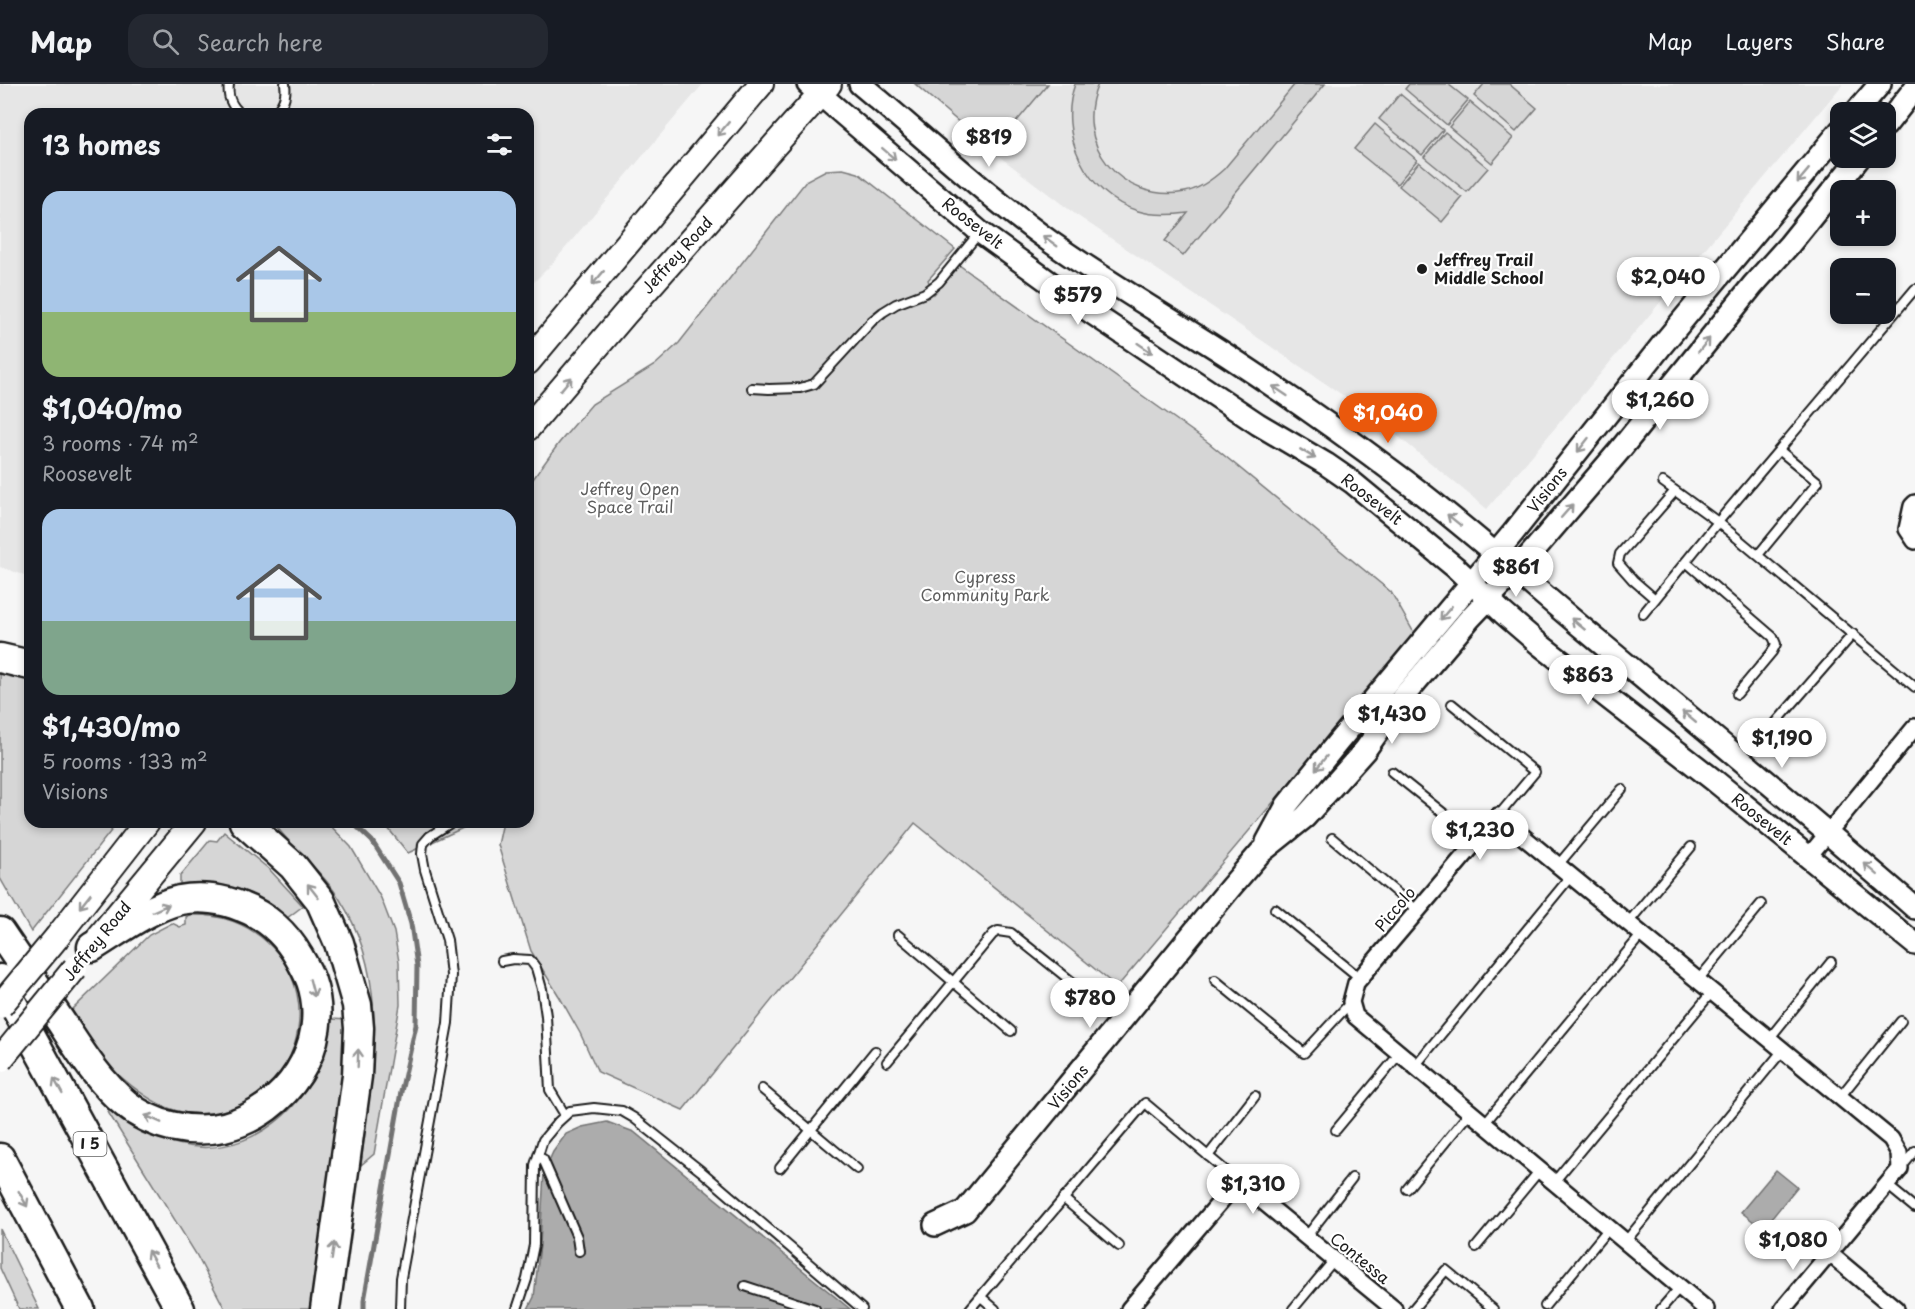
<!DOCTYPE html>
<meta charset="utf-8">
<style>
:root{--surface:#171b24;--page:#242831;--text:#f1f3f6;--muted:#9ea1a6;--line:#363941;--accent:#ea580c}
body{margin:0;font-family:"Playpen Sans",sans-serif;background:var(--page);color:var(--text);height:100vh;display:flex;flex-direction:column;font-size:22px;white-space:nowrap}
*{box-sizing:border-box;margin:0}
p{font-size:20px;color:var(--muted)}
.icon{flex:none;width:33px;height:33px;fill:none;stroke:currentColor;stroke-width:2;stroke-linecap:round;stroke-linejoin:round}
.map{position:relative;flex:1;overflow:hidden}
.panel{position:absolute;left:24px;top:24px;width:510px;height:720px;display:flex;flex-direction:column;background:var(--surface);border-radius:18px;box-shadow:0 3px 9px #0003}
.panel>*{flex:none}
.controls{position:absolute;left:1830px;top:18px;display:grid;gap:12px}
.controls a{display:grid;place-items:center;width:66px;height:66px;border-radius:12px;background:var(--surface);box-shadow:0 3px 9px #0003;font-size:30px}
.price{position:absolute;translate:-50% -51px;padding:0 14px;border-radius:21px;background:#fff;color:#222;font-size:20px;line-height:39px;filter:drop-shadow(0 2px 3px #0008)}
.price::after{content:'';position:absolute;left:50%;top:36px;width:18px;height:14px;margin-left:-9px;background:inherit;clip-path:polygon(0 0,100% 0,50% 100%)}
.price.current{background:var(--accent);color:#fff}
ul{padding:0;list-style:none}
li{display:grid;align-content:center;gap:12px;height:318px;padding:0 18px}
li span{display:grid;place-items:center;height:186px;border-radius:18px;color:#555}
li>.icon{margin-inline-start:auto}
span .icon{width:108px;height:108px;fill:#fffc;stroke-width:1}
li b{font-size:26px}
h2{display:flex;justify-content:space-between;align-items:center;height:72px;padding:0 18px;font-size:26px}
header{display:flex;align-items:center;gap:36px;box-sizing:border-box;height:84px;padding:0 30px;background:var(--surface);border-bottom:2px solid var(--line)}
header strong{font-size:28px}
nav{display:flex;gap:33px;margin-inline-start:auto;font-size:21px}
.search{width:420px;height:54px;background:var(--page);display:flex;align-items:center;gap:15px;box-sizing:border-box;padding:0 21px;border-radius:18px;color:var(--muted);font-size:22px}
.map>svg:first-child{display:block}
.built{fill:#e6e6e6}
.green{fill:#d6d6d6;stroke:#797979;stroke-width:1.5}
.water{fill:#acacac;stroke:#727272;stroke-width:1.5}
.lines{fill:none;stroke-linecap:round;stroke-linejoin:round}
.stream{stroke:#727272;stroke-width:5}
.lane-casing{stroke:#1c1c1c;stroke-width:12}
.street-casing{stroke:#1c1c1c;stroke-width:20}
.secondary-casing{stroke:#1c1c1c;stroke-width:26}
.primary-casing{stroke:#1c1c1c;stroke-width:28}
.highway-casing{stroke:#1c1c1c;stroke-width:33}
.lane{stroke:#fff;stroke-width:8}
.street{stroke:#fff;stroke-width:15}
.secondary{stroke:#fff;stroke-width:21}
.primary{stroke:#fff;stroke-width:24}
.highway{stroke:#fff;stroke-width:28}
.primary-bridge-casing{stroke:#1c1c1c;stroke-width:28;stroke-linecap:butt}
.primary-bridge{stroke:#fff;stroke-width:24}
.oneway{stroke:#999}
.poi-dot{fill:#1c1c1c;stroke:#fff;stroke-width:2}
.labels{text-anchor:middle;stroke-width:4.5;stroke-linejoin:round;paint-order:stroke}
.shield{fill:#fff;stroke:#606060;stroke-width:1.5}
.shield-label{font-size:15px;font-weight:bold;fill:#1c1c1c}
.street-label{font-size:16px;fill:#1c1c1c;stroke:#fff}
.poi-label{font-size:16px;font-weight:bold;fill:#1c1c1c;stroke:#fff;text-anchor:start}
.park-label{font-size:16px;fill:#5d5d5d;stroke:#fff}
</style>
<header>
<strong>Map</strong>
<div class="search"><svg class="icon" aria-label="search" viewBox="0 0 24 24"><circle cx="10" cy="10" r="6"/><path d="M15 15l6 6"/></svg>Search here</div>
<nav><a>Map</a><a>Layers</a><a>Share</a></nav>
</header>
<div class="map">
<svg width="1915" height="1225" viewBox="0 0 1915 1225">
<rect width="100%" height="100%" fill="#f6f6f6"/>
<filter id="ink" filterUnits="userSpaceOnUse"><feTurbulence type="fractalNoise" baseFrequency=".0167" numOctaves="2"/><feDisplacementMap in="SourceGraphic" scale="12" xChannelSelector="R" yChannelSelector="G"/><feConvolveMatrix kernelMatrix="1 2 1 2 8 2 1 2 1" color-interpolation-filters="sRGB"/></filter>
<g filter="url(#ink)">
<g class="built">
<polygon points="0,0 703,0 552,180 528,204 528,30 30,30 30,493 0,483"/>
<polygon points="1048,0 1843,0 1487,425 1372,331 1075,130 992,67"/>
</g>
<g class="green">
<polygon points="915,0 1048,0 992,67"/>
<path d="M1075,0H1098C1072,59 1121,120 1185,108C1200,105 1213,95 1224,85L1295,0H1325L1183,172L1165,157L1188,129C1172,131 1154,132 1138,127C1086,111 1057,50 1075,0Z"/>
<polygon points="1409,0 1448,0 1468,16 1447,41 1405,5"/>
<polygon points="1484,0 1509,0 1537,24 1516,48 1474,12"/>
<polygon points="1400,10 1443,46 1422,71 1379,35"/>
<polygon points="1470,18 1513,54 1492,79 1449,43"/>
<polygon points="1375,40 1417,76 1397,100 1354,65"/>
<polygon points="1445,48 1488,84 1467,108 1424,73"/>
<polygon points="1419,78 1462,114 1442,138 1399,102"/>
<polygon points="843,85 858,89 955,165 928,196 934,210 959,181 1209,359 1391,508 1414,549 1396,573 1117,903 915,739 683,1026 598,988 580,949 559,912 531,867 498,761 503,738 528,738 528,402 559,359 592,320 655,281 679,259 807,96 826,86"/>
<polygon points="0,587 30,593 30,738 118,738 31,848 0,794"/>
<path d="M273,738H327L351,763L381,814L394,848L399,878L400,921L374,1070L361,1081C371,988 393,898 339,814C320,784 292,765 273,738Z"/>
<polygon points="383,738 476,738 408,769"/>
<path d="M224,748L270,786L303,822L287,834C249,805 228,800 180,802V792L210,756L217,757Z"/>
<path d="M190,831C221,830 250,840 272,863C326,920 295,1014 218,1028C206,1030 194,1031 182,1028C150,1022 111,987 91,962C83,952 77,938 71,927L149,851L172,839L180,843L186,841V833Z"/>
<path d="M332,935L347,936L348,972L314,1225H225L196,1170L108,1028L113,1026C133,1039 154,1054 178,1060C241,1076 300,1033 322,975C327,962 329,948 332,935Z"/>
<polygon points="0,1145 39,1225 19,1225 0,1184"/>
</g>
<g class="water">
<polygon points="607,1038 634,1048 850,1225 528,1225 534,1213 540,1161 544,1088 553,1068 566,1050 582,1043"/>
<polygon points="1776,1086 1797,1103 1763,1145 1741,1128"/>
</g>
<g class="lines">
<polyline class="stream" points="352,738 372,757 399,799 411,840 417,882 416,941 401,1008 364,1217 364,1225"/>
<defs>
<g id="lane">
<path d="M229,0C227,13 231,22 241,30"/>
<path d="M273,30C283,22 287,12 285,0"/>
<polyline points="752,304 769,305 800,304 814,300 872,237 883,228 896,220 925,209 939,198 979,149"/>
<polyline points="1663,398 1718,438 1915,603"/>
<polyline points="1758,471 1818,398 1779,366"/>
<polyline points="1686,478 1773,553 1776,560 1772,568 1737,610"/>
<polyline points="1655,515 1633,496 1618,479 1620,470 1675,407"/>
<polyline points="1643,530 1718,438 1915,205"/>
<polyline points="1452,620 1535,688 1498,732"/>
<polyline points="1774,641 1853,550"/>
<polyline points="1392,688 1477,756"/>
<polyline points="1332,754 1417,826"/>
<polyline points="1558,781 1622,705"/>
<polyline points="1275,825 1360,894"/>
<polyline points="1628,839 1691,763"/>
<polyline points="898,851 1011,947"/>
<polyline points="502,877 513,875 530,876 536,884 542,905 546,932 550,1006 565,1031"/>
<polyline points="1215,896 1304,969 1351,918"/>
<polyline points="1698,896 1761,820"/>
<polyline points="1769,955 1831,878"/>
<polyline points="887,978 993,850 998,847 1011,849 1081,905"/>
<polyline points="1415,982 1571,792"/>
<polyline points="762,1005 857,1085"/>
<polyline points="1840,1013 1901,937"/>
<polyline points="1484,1040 1642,850"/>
<polyline points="1336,1046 1400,969"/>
<polyline points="1208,1072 1255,1012"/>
<polyline points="538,1073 543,1075 577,1153 579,1167"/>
<polyline points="780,1084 875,967"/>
<polyline points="1901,1084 1915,1067"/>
<polyline points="1554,1098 1712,908"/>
<polyline points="1887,1101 1915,1124"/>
<polyline points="1407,1105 1470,1028"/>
<polyline points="1063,1114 1119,1162"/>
<polyline points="1306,1153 1352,1094"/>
<polyline points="1625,1158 1783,966"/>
<polyline points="1476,1163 1540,1086"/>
<polyline points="745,1202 815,1225"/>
<polyline points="981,1213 995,1225"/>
<polyline points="1545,1222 1609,1144"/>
<polyline points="400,1225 401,1194 448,939 451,891 447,856 425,786 422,770 423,760 430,752 452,738"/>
<polyline points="517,1225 527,1195 534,1161 535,1081 543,1056 558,1038 570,1027 594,1024 622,1027 634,1034 701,1087 862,1225"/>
<polyline points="970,1225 1145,1019 1238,1097"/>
<polyline points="1293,1225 1334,1176"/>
<polyline points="1413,1225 1446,1186 1493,1225"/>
<polyline points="1661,1225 1680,1203"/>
</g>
<g id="street">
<polyline points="1915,419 1912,422 1907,445 1915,457"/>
<polyline points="1809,772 1915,643"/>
<polyline points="1829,1169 1896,1225"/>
<polyline points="1129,1225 1238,1097 1394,1225"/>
<polyline points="1706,1225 1355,932 1351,918 1356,899 1498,732 1891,1055 1899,1069 1900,1085 1783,1225"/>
</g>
<g id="secondary">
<polyline points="808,0 980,148 1092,229 1258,340 1326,380 1352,398 1456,484 1503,529 1539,560 1715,697 1915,860"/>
<path d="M860,0C924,53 985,111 1052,159C1109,199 1169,234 1228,272C1288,311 1347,353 1404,396C1467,443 1525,496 1585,546C1696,638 1806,729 1915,824"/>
<polyline points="1856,28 1880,0"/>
<polyline points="1886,41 1915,4"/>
<polyline points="1267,758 1287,721 1338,658 1513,449 1662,261 1840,47"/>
<polyline points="935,1141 965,1127 1230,804 1260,769 1305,733 1365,666 1402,614 1470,534 1529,472 1619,367 1753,201 1789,161 1859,74"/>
</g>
<g id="primary">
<polyline points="528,278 761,0"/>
<polyline points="528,344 625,230 829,0"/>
<polyline points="58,852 147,738"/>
<polyline points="100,852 194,738"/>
</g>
<g id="highway">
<polyline points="0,574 30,581"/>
<polyline points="244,738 293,782 320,816 339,859 357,921 359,944 357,992 325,1225"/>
<path d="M0,848C20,878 41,908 61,938C80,967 99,998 126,1020C152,1042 190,1050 224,1043C286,1028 333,961 311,897C308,889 303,880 299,873C286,850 266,832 242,823C223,815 200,812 180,816C150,823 118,847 92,863"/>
<polyline points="0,895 180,1225"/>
<polyline points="0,1074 80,1225"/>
</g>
</defs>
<use href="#lane" class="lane-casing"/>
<use href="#street" class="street-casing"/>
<use href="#secondary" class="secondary-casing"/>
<use href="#primary" class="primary-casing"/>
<use href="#highway" class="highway-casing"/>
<use href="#lane" class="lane"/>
<use href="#street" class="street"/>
<use href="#secondary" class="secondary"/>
<use href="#primary" class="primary"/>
<use href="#highway" class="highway"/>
<defs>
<g id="primary-bridge">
<polyline points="0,922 58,852"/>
<polyline points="0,976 75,884"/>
</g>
</defs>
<use href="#primary-bridge" class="primary-bridge-casing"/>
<use href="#primary-bridge" class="primary-bridge"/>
</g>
<defs><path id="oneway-shaft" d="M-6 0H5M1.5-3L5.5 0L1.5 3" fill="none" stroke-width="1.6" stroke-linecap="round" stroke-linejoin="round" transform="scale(1.5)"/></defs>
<g class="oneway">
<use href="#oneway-shaft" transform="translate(723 45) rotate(130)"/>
<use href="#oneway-shaft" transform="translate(889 70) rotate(41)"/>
<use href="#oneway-shaft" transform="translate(1803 92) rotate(130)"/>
<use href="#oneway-shaft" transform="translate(1050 157) rotate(-144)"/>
<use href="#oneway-shaft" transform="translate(598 194) rotate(130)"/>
<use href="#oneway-shaft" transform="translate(1704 261) rotate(-51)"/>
<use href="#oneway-shaft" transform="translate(1145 264) rotate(34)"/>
<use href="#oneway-shaft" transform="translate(566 300) rotate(-50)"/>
<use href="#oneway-shaft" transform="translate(1280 307) rotate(-146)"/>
<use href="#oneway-shaft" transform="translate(1583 361) rotate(128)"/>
<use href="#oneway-shaft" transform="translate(1308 370) rotate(31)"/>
<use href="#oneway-shaft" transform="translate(1567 427) rotate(-49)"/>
<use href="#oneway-shaft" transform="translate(1454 436) rotate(-141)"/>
<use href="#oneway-shaft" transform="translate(1446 529) rotate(130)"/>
<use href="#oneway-shaft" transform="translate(1578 540) rotate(-140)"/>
<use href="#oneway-shaft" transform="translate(1689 633) rotate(-140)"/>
<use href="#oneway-shaft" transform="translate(1321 679) rotate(129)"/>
<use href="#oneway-shaft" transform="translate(1871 785) rotate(-139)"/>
<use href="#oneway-shaft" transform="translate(313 807) rotate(-128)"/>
<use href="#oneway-shaft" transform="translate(85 817) rotate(128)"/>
<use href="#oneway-shaft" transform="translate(161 824) rotate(-24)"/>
<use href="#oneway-shaft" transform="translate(312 904) rotate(75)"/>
<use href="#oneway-shaft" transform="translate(358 974) rotate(-88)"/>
<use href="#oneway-shaft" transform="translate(58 1002) rotate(-119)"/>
<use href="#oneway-shaft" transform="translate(153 1035) rotate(-156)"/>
<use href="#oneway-shaft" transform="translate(23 1115) rotate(61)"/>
<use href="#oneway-shaft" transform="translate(333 1167) rotate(-82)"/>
<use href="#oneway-shaft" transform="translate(152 1174) rotate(-119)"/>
</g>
</g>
<circle class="poi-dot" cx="1422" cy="185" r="6"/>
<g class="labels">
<rect class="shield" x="73.5" y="1048" width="33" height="24" rx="4.5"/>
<g class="shield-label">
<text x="90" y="1065">I 5</text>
</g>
<g class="street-label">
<text transform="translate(973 139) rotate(38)" y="6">Roosevelt</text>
<text transform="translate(677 171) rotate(-48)" y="6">Jeffrey Road</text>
<text transform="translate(1547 406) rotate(-52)" y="6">Visions</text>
<text transform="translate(1372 415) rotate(38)" y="6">Roosevelt</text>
<text transform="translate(1762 735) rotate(39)" y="6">Roosevelt</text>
<text transform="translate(1395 825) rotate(-50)" y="6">Piccolo</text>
<text transform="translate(97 857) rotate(-51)" y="6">Jeffrey Road</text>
<text transform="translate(1068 1003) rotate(-51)" y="6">Visions</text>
<text transform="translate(1360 1174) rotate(39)" y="6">Contessa</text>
</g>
<g class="poi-label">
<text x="1434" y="182">Jeffrey Trail<tspan x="1434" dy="18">Middle School</tspan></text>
</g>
<g class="park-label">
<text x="630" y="411">Jeffrey Open<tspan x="630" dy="18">Space Trail</tspan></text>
<text x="985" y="499">Cypress<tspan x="985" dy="18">Community Park</tspan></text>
</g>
</g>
</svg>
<div class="controls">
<a><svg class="icon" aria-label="layers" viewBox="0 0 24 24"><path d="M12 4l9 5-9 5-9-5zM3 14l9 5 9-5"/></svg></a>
<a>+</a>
<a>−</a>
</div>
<b class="price" style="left:989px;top:84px">$819</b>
<b class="price" style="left:1668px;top:224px">$2,040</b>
<b class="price" style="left:1078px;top:242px">$579</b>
<b class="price" style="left:1660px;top:347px">$1,260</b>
<b class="price current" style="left:1388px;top:360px">$1,040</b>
<b class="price" style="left:1516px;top:514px">$861</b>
<b class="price" style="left:1588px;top:622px">$863</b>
<b class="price" style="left:1392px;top:661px">$1,430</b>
<b class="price" style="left:1782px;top:685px">$1,190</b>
<b class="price" style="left:1480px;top:777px">$1,230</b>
<b class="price" style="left:1090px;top:945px">$780</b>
<b class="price" style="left:1253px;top:1131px">$1,310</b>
<b class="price" style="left:1793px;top:1187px">$1,080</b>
<section class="panel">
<h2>13 homes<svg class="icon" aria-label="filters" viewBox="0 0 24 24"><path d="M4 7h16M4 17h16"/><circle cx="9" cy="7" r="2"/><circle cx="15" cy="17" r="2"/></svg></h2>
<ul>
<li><span style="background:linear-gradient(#a9c7e8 65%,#8fb573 0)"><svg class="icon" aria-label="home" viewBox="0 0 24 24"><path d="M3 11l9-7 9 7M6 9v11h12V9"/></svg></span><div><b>$1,040/mo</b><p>3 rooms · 74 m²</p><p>Roosevelt</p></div></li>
<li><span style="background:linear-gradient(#a9c7e8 60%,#7fa58c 0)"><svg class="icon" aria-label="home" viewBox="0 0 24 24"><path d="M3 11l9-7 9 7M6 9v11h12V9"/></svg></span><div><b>$1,430/mo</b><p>5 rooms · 133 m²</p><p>Visions</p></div></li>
</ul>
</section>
</div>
